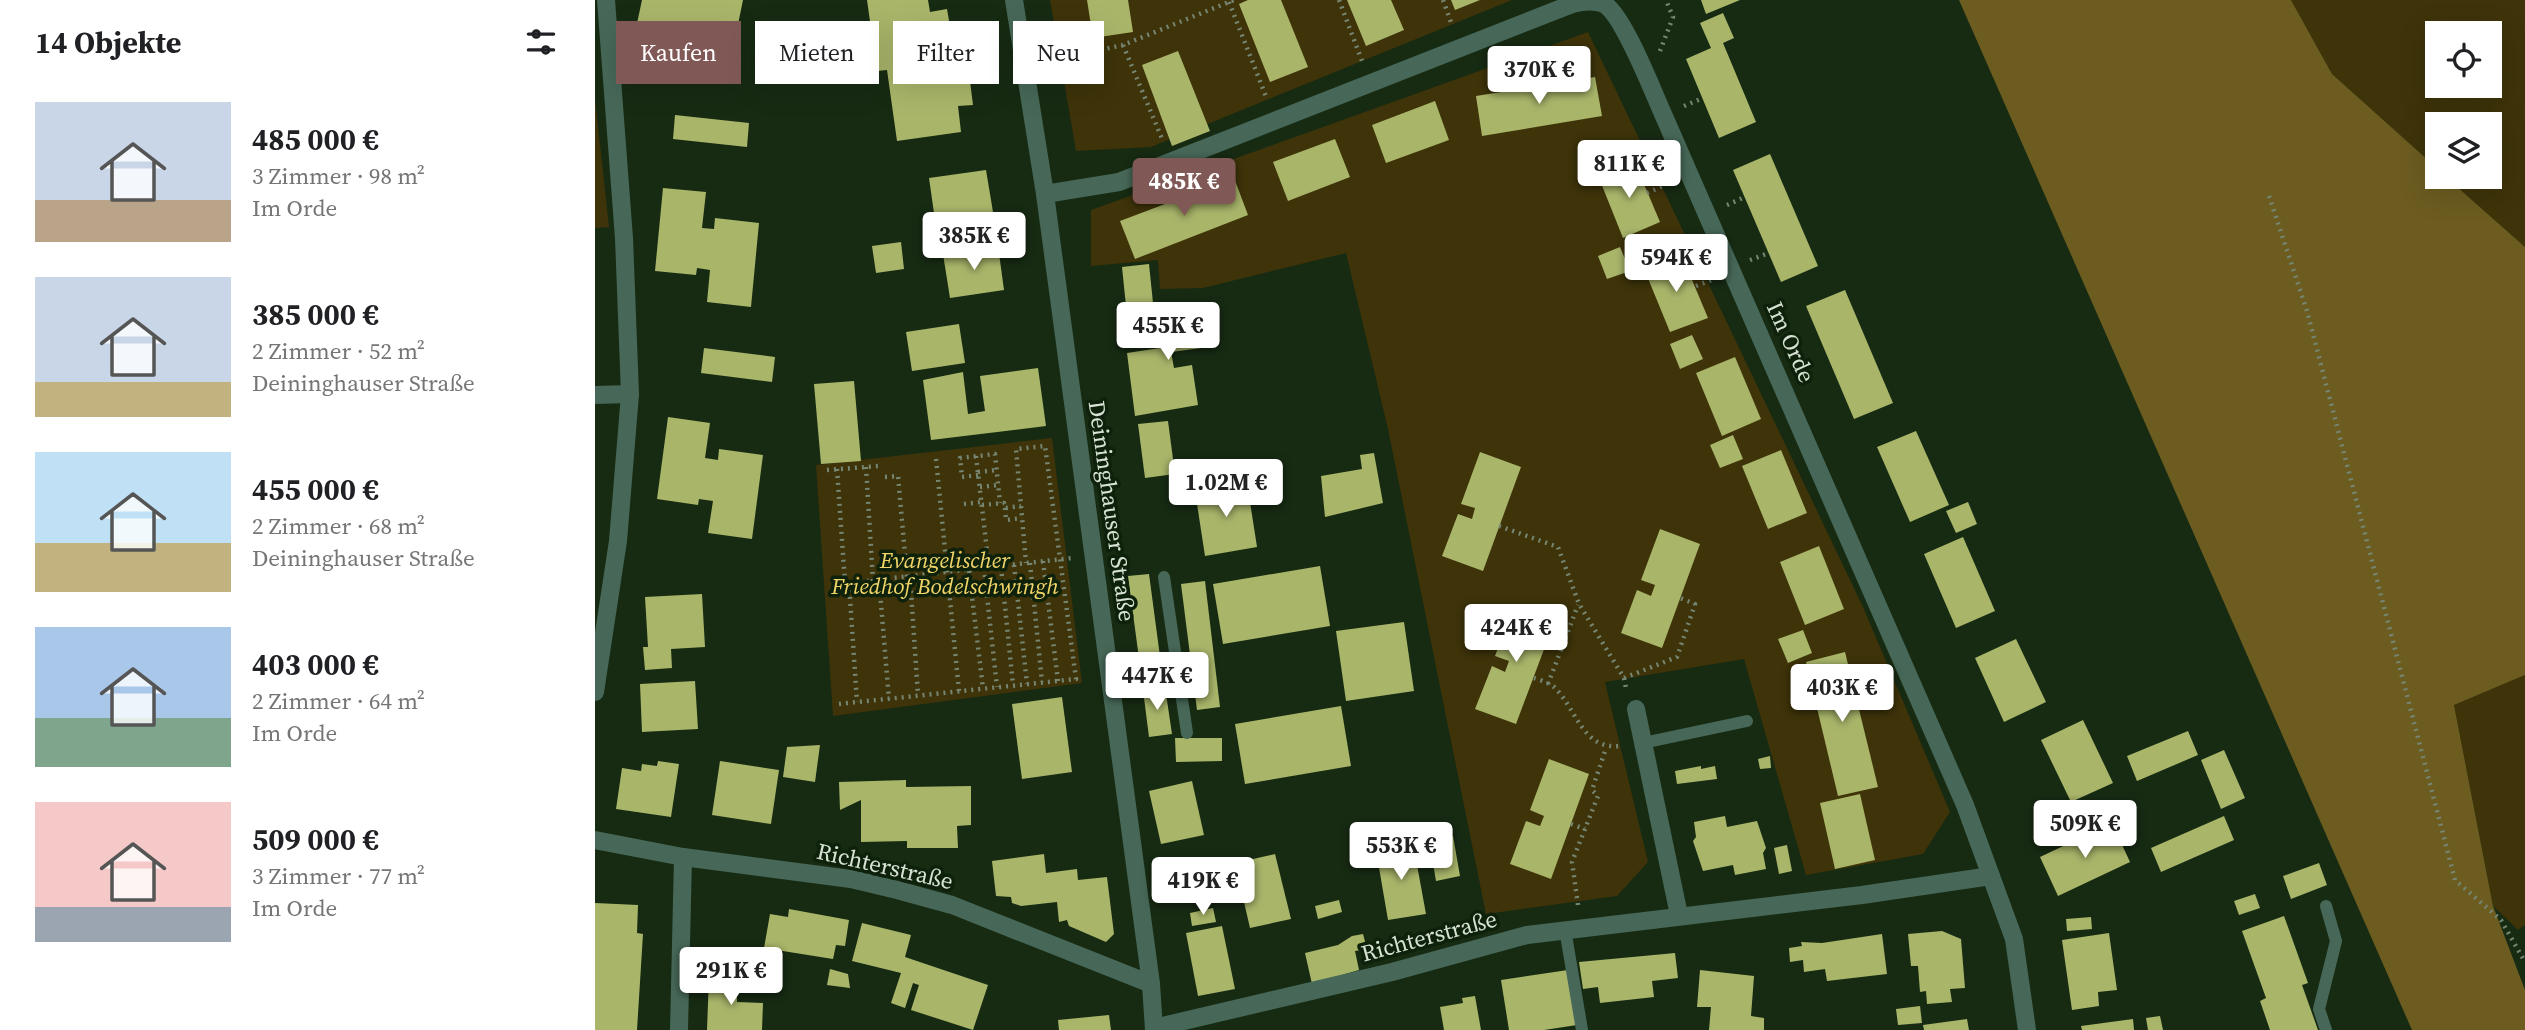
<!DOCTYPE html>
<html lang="de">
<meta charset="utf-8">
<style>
:root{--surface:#fff;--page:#f6f6f6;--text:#202124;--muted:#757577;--accent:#805856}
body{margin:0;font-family:"Source Serif 4",serif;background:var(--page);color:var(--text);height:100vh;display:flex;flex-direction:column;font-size:26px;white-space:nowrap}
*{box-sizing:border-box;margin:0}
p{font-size:23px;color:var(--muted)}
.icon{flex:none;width:38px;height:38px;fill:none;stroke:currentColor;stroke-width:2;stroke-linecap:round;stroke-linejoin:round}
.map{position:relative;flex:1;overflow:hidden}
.side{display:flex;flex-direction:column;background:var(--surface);width:595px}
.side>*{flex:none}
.banner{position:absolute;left:21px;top:21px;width:665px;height:63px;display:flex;gap:14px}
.controls{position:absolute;left:1830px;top:21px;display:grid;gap:14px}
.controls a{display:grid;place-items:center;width:77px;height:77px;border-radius:0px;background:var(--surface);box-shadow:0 7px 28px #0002;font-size:35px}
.price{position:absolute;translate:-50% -60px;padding:0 16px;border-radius:7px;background:#fff;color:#222;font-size:23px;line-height:46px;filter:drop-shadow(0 2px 4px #0008)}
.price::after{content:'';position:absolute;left:50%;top:42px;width:21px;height:16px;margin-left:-10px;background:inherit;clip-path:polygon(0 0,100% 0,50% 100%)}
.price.active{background:var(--accent);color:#fff}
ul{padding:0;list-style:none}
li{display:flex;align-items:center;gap:21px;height:175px;padding:0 35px}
li span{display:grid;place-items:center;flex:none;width:196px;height:140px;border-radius:0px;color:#555}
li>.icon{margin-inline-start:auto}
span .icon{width:84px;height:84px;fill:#fffc;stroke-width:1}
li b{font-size:30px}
h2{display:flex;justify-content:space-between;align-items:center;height:84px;padding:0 35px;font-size:30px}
.pill{padding:0 24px;border-radius:0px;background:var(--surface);box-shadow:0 7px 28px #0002;font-size:24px;line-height:63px}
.pill.active{background:var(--accent);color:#fff}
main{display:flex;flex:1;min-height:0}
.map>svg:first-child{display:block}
.green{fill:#3e3309;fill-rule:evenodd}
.forest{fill:#6c5c20}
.building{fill:#a9b66a}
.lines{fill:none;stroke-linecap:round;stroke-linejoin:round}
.path{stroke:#768672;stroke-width:4.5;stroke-dasharray:2 5;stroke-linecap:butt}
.lane{stroke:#476858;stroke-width:12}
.street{stroke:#476858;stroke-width:18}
.labels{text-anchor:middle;stroke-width:7;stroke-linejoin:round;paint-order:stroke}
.street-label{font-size:23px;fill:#d6e2d3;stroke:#0e210a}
.park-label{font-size:23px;font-style:italic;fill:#f1d468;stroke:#0e210a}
</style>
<main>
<section class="side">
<h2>14 Objekte<svg class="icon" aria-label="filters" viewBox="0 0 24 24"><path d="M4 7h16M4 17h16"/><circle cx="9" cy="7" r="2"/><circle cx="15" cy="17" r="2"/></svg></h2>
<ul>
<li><span style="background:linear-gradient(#c9d6e8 70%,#b9a48a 0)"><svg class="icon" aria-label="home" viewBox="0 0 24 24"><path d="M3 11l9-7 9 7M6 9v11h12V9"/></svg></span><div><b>485 000 €</b><p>3 Zimmer · 98 m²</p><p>Im Orde</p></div></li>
<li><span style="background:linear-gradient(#c9d6e8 75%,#c2b280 0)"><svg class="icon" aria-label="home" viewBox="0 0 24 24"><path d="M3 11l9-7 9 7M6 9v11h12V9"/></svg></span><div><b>385 000 €</b><p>2 Zimmer · 52 m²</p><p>Deininghauser Straße</p></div></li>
<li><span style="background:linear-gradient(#bfe0f5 65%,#c2b280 0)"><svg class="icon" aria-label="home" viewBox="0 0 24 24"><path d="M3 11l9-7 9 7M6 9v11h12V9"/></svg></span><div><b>455 000 €</b><p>2 Zimmer · 68 m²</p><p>Deininghauser Straße</p></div></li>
<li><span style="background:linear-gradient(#a9c7e8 65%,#7fa58c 0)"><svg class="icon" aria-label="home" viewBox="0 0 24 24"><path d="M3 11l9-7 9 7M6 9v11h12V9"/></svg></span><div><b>403 000 €</b><p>2 Zimmer · 64 m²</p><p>Im Orde</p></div></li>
<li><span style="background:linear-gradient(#f6c9c9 75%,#9aa5b1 0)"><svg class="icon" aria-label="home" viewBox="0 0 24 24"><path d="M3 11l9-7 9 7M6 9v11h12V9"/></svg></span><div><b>509 000 €</b><p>3 Zimmer · 77 m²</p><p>Im Orde</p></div></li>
</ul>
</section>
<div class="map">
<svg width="1930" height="1030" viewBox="0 0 1930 1030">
<rect width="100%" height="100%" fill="#172b13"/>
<g class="green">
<polygon points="455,0 917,0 556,147 481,151"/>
<path d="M1696,0H1930V247L1851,177H1895V124H1843V169L1737,74ZM1843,33H1895V86H1843Z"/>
<polygon points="993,32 1268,607 1355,812 1328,854 1211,875 1149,659 1010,682 1053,862 1022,896 891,914 793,429 751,253 608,288 565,289 563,260 496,266 496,210"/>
<polygon points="0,99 14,227 0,228"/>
<polygon points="457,438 487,683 238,716 221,465"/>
<polygon points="1930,675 1930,925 1923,930 1898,906 1859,705"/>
</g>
<polygon class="forest" points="1364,0 1696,0 1737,74 1843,169 1843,177 1851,177 1930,247 1930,675 1859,705 1898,906 1930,990 1930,1030 1817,1030"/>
<g class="building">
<polygon points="47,0 148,0 133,73 90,65 97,30 81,27 79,35 41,28"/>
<polygon points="272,0 333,0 335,12 352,9 356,32 340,34 344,61 354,59 358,84 375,81 378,105 363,106 366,132 302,141 292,70 282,71"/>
<polygon points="492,0 533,0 538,32 498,38"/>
<polygon points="653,0 686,0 713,67 675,82 644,4"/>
<polygon points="752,0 796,0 809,30 771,46"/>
<polygon points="856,0 885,0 860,10"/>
<polygon points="1106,0 1145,0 1111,14"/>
<polygon points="1128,13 1139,38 1128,43 1161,122 1124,138 1091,59 1116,48 1105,23"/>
<polygon points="583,51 615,131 577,146 547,65"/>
<polygon points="1000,77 1007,116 887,136 881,96"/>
<polygon points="840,101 854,140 791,163 777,125"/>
<polygon points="80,115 154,123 152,147 78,139"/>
<polygon points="740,139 755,177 693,201 678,162"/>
<polygon points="1175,154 1223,266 1186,282 1138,170"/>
<polygon points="1040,163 1065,222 1028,238 1004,178"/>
<polygon points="391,170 399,218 341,227 334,178"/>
<polygon points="639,178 653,215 540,259 525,221"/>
<polygon points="68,188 111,192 107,228 119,229 120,218 164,223 156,307 112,302 115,270 102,268 101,275 60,271"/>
<polygon points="306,242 309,269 281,273 277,246"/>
<polygon points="403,246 409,290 355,298 348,254"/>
<polygon points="1025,247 1035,271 1012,279 1003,256"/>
<polygon points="1087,256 1113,318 1075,332 1050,271"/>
<polygon points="554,264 558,303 531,306 527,267"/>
<polygon points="1250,290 1298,403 1259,419 1211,306"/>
<polygon points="608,302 614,347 576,352 579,368 597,365 603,405 540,416 532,353 565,348 560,309"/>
<polygon points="364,324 370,363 317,371 311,332"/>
<polygon points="1097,335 1108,359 1085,369 1075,344"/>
<polygon points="109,348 180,357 177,382 106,373"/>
<polygon points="1140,357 1166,419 1127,436 1101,373"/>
<polygon points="443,368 451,426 336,440 328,380 368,372 373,414 390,411 385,376"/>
<polygon points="259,381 266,461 226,464 219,384"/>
<polygon points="73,417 115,423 110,458 123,460 124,449 168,455 157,539 113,533 118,501 104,499 103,505 62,499"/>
<polygon points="573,421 580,474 550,478 543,424"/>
<polygon points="1321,431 1354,505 1315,522 1282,447"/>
<polygon points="1138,435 1148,459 1125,468 1115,445"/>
<polygon points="1186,450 1212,513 1173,529 1147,466"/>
<polygon points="885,452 926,467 888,571 847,556 863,514 877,519 880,508 866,504"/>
<polygon points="779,453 788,503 730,517 726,476 767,469 765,455"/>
<polygon points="652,483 662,547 610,556 600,491"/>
<polygon points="1373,502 1382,524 1361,533 1351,511"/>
<polygon points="1065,529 1105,544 1067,648 1026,633 1042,590 1056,596 1060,585 1046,580"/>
<polygon points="1368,537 1400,611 1361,628 1329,554"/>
<polygon points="1224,546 1249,609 1210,625 1185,562"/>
<polygon points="725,566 735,626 628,644 618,584"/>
<polygon points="554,574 566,664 545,666 533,576"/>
<polygon points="610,581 625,707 602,710 586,584"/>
<polygon points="107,594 110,647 76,649 77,668 50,670 48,647 53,647 50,597"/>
<polygon points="919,605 960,620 921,724 880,709 897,666 910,672 914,661 900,656"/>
<polygon points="809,622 819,691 751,701 741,631"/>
<polygon points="1208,630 1217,653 1193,663 1183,639"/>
<polygon points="1421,639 1451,702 1409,722 1380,658"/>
<polygon points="1250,652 1283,787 1243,796 1211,662"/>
<polygon points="100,681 103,729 47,732 45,684"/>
<polygon points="570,687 577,734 554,737 548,690"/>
<polygon points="467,697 477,772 427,779 417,704"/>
<polygon points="746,706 756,766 650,784 640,724"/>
<polygon points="1488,720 1518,783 1476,802 1446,740"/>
<polygon points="1593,731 1603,755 1542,781 1532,756"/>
<polygon points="580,738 627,738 627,761 581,762"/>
<polygon points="225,745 220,782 188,777 192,747"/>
<polygon points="1629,750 1650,798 1626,809 1606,760"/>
<polygon points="1175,756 1176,768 1165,769 1163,759"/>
<polygon points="954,759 994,774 956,879 915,864 931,821 945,826 949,816 935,810"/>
<polygon points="63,761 84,764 76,817 21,809 27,768 46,771 47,764 62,766"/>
<polygon points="125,761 184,770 176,824 117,815"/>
<polygon points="1106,766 1106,769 1120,766 1122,779 1082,784 1080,771"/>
<polygon points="311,780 311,787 376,786 376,825 362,826 363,848 312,848 312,841 266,842 266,800 245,810 244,782"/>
<polygon points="597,781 609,835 566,844 554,791"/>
<polygon points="1265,794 1280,860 1240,869 1225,803"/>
<polygon points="1130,816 1132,827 1162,821 1171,848 1168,853 1171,869 1140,875 1138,865 1108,871 1098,841 1101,837 1099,822"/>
<polygon points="1629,816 1639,840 1566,872 1556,848"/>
<polygon points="1517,823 1535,862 1463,896 1445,857"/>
<polygon points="858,836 865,876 841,881 834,840"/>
<polygon points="818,843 831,914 793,920 781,850"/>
<polygon points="1192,845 1197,871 1184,874 1179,848"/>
<polygon points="449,854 451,873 482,869 483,880 512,877 519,934 511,942 474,926 472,920 464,922 462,902 426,906 417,903 416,897 401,896 397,861"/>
<polygon points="680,854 696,919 655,928 640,863"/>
<polygon points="1724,863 1732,885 1696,899 1688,876"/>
<polygon points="1660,894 1665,908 1644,915 1639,901"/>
<polygon points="744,900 747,912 723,919 720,906"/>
<polygon points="0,903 43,905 42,933 48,934 42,1030 0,1030"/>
<polygon points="618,908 621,922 597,926 595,913"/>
<polygon points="194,909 254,920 250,946 241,945 238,959 169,948 175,914 193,917"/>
<polygon points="1689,916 1713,983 1707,985 1723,1030 1675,1030 1665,1001 1671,998 1647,931"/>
<polygon points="1496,917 1497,929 1472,931 1471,919"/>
<polygon points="267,923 316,935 310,957 393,985 378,1030 316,1010 324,985 318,983 310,1008 296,1003 306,973 257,961"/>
<polygon points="627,926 640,989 603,996 591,933"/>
<polygon points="1347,931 1366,939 1370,988 1355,989 1357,1002 1332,1004 1331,991 1325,992 1323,966 1316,966 1313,934"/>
<polygon points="1514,933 1522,990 1503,992 1504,1006 1477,1010 1467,940"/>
<polygon points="768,934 772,949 760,951 764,970 717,984 710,953 743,945 757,936"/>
<polygon points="1287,934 1292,974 1232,981 1230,969 1209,972 1208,960 1195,962 1194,948 1207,946 1206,942 1227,943"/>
<polygon points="1080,953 1083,978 1057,981 1059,997 1005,1003 1003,987 988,989 984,962"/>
<polygon points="235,969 253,974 255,988 232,985"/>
<polygon points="973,970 982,1025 949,1030 914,1030 906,980"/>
<polygon points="1105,970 1159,976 1156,1016 1169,1018 1169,1030 1114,1030 1116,1007 1102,1007"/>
<polygon points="114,976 142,977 142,1002 168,1003 167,1030 112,1030"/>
<polygon points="880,996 886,1030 849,1030 845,1007 868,1003 867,998"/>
<polygon points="1325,1006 1327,1023 1303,1025 1301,1009"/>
<polygon points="514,1015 516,1030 464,1030 463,1020"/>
<polygon points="1565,1016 1568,1030 1553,1030 1551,1018"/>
<polygon points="1372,1019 1374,1030 1329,1030 1328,1025"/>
<polygon points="1538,1019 1539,1030 1487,1030 1486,1026"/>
</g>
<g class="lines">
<g class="path">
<polyline points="744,0 767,61"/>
<polyline points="848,0 857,25"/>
<polyline points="634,2 672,99"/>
<polyline points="528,45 568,141"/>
<polyline points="1065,51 1078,17 1071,0"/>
<polyline points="451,62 528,45 639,0"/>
<polyline points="1089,106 1108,98"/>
<polyline points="1052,193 1074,183"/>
<polyline points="1674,196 1712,311 1860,880 1906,920 1930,962"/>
<polyline points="1132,205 1150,197"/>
<polyline points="1155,260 1174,253"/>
<polyline points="1101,286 1116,280"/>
<polyline points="381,456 394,568"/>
<polyline points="341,459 364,691"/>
<polyline points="271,467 278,581"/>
<polyline points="242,469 250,583"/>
<polyline points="232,470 284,466"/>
<polyline points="383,472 402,470"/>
<polyline points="383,475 367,477 365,458 400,454 405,503"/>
<polyline points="290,477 303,476 312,577"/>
<polyline points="385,487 404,485"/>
<polyline points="369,504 386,502"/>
<polyline points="387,505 409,503 410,508 426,506"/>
<polyline points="410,508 411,520 427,518"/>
<polyline points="904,526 963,547 984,604 1029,678 1031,688"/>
<polyline points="448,561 463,681"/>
<polyline points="435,563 447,682"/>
<polyline points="419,565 432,684"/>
<polyline points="406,567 418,685"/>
<polyline points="389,568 402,687"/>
<polyline points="374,571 388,689"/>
<polyline points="315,577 323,695"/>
<polyline points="284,580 294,699"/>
<polyline points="254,583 262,702"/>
<polyline points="244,584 477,558"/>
<path d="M939,678C945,680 954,683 959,687C982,709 987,750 1025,746"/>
<polyline points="1029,678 1082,657 1100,604 1085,598"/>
<polyline points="953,684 983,605"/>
<polyline points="244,704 481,679 450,446 421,449 431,563"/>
<polyline points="976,824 990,829"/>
<polyline points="983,905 977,862 1003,796 997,790 1011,748"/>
</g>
<g class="lane">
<polyline points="569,577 592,733"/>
<polyline points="516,686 584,676"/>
<polyline points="1048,743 1152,721"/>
<polyline points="1731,906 1741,941 1724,1009 1731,1030"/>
<polyline points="970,929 987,1030"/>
</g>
<g class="street">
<polyline points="419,0 450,194 556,984 559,1030"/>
<path d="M450,194L524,182L977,4C988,1 999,0 1009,4C1028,14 1058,92 1068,114L1370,805L1419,939L1432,1030"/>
<polyline points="0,395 35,394"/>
<polyline points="0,692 23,541 35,394 29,238 11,0"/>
<polyline points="1041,709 1084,915"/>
<polyline points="0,840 88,857 256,879 302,890 357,905 556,984"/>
<polyline points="559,1028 797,972 932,935 1267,895 1396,876"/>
<polyline points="84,1030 88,857"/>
</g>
</g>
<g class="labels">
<g class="street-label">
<text transform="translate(1196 342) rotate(66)" y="8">Im Orde</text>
<text transform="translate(517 511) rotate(82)" y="8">Deininghauser Straße</text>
<text transform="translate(290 866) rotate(13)" y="8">Richterstraße</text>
<text transform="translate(834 936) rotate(-15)" y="8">Richterstraße</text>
</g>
<g class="park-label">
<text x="350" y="568">Evangelischer<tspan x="350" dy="26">Friedhof Bodelschwingh</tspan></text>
</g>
</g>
</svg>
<div class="controls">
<a><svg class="icon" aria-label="locate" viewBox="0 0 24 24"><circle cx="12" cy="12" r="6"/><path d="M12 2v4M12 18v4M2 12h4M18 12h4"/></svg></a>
<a><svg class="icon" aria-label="layers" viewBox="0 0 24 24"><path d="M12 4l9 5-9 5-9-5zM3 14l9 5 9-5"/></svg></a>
</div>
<b class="price" style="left:944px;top:106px">370K €</b>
<b class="price" style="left:1034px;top:200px">811K €</b>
<b class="price active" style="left:589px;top:218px">485K €</b>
<b class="price" style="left:379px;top:272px">385K €</b>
<b class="price" style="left:1081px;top:294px">594K €</b>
<b class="price" style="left:573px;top:362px">455K €</b>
<b class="price" style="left:631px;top:519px">1.02M €</b>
<b class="price" style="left:921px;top:664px">424K €</b>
<b class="price" style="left:562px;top:712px">447K €</b>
<b class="price" style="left:1247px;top:724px">403K €</b>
<b class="price" style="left:1490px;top:860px">509K €</b>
<b class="price" style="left:806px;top:882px">553K €</b>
<b class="price" style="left:608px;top:917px">419K €</b>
<b class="price" style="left:136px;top:1007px">291K €</b>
<div class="banner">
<a class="pill active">Kaufen</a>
<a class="pill">Mieten</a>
<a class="pill">Filter</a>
<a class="pill">Neu</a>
</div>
</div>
</main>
